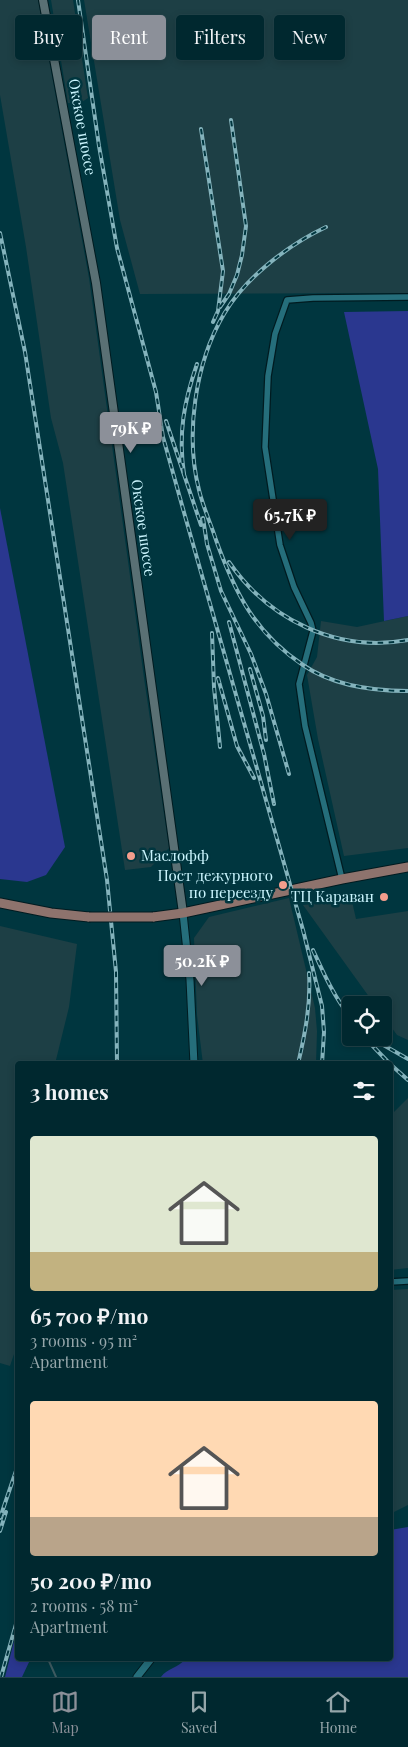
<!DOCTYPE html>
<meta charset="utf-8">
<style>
:root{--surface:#00282f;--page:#0e343b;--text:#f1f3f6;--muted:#95a6aa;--line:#22444b;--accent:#8c9099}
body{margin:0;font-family:"Playfair Display",serif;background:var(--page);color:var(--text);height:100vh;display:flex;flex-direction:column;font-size:19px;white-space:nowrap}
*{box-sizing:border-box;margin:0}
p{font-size:16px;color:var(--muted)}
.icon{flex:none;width:28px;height:28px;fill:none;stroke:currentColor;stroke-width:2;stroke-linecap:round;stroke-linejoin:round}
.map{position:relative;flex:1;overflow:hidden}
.drawer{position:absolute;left:15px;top:1061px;width:378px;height:600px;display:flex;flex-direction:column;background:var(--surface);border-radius:5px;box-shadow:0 2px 8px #0003,0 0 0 1px var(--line)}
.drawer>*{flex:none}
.top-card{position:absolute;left:15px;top:15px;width:379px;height:45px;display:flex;gap:10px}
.tools{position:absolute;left:342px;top:996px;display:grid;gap:10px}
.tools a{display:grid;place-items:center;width:50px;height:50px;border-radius:5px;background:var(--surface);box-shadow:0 2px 8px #0003,0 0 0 1px var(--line);font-size:25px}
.price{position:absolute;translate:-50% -42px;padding:0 11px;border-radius:5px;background:var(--accent);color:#fff;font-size:16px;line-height:32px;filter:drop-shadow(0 1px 2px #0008)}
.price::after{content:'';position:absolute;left:50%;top:30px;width:15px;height:11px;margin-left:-8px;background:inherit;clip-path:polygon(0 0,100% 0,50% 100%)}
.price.active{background:#222;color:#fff}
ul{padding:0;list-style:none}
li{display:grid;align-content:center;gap:10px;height:265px;padding:0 15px}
li span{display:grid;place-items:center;height:155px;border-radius:5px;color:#555}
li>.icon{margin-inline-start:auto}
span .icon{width:90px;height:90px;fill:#fffc;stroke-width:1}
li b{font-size:21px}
h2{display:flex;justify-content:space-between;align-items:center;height:60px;padding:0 15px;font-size:21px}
.pill{padding:0 18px;border-radius:5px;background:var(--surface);box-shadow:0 2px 8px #0003,0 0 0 1px var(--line);font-size:18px;line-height:45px}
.pill.active{background:var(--accent);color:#fff}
.tab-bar{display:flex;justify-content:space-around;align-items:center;height:70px;border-top:1px solid var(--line);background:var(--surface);font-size:14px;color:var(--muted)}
.tab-bar a{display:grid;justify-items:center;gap:2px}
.tab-bar .active{color:var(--accent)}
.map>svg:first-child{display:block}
.built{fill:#1d3f45}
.green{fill:#2a378f}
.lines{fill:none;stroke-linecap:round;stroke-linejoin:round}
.stream{stroke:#3e5a60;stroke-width:2}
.minor-casing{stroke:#001b20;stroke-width:8}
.tertiary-casing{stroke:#001b20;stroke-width:9}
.secondary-casing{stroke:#001b20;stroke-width:10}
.primary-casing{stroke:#001b20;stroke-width:11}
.minor{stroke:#256e7b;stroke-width:5.5}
.tertiary{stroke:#256e7b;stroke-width:7}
.secondary{stroke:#5a7074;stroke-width:8}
.primary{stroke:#8e736d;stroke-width:9}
.rail-casing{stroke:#84b3bc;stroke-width:4}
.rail{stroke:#00363f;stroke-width:2;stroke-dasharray:5.5;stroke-linecap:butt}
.primary-bridge-casing{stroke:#001b20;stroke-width:11;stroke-linecap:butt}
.primary-bridge{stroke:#8e736d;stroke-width:9}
.poi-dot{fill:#f49d8c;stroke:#00363f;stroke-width:2}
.labels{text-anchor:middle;stroke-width:5;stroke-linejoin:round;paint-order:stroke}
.street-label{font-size:15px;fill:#caf5fe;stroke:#00363f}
.poi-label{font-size:15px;fill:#caf5fe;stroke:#00363f;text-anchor:end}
</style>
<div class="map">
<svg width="408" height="1677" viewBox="0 0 408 1677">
<rect width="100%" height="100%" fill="#00363f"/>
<g class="built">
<polygon points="0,0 38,0 89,278 145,685 169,848 151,867 125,870 63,463 51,418 26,247 0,95"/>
<polygon points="51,0 73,0 88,98 79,104 68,103"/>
<polygon points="84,0 408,0 408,293 140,294 120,220"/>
<polygon points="408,616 408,848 344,856 318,739 307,675 317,657 321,621 357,627"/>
<polygon points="351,897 356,919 408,911 408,1040 397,1035 384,1017 384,1005 375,1005 303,905"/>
<polygon points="289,898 315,1008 317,1031 316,1064 203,1064 197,1015 194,938 209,917"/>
<polygon points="0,926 77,944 69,1007 55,1064 18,1064 18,1342 10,1366 0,1363"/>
<polygon points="408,1098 408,1268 390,1270 390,1116"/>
<polygon points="408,1289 408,1505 390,1514 390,1290"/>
</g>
<g class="green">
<polygon points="408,311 408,616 384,621 378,469 344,312"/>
<polygon points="0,508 65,847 46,875 27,882 0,879"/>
<path d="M408,1527V1677H161C167,1668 179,1668 185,1659H390V1530Z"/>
<polygon points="14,1641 17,1645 18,1659 30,1660 22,1677 5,1677"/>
</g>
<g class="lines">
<polyline class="stream" points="48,1659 56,1677"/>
<defs>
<g id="minor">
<polyline points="342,879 305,726 299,684 313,631 311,623 294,587 280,545 265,447 268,376 275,334 287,300 313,298 408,297"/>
<polyline points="390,1282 408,1281"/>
</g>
<g id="tertiary">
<polyline points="183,913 190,980 194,1064"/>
<polyline points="137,1677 151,1659"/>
</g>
<polyline id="secondary" points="43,0 96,283 183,913"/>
<g id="primary">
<polyline points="0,903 51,913 89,917"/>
<polyline points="153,917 183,913 342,879 408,867"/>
</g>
</defs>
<use href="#minor" class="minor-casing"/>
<use href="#tertiary" class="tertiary-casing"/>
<use href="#secondary" class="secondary-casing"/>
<use href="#primary" class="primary-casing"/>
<use href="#minor" class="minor"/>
<use href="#tertiary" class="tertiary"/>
<use href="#secondary" class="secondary"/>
<use href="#primary" class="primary"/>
<defs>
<g id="rail">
<polyline points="78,0 99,146 117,248 156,392 163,437 185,516 303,930 322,1006 324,1032 322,1064"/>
<polyline points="201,129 223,271 218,311 213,322"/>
<path d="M326,227C288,245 246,277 224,314C195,363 185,435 199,490C203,507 211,524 216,540C235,593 255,633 303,665C332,685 373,691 408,691"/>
<polyline points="0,233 25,352 107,880 116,972 117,1064"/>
<polyline points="220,307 229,294 237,275 242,255 246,226 231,120"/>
<polyline points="166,421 201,525"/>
<path d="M184,474C178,433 184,402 197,364"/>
<polyline points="203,518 207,544 221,591 251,654 266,694 289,774"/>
<path d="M229,562C269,620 337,653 408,640"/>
<polyline points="229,622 264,754 274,804"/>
<polyline points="212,633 214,687 220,747"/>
<polyline points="250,669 263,716 266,740"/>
<polyline points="218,678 237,746 254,778"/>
<path d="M313,950C324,974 334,997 351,1018"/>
<polyline points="371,1038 408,1059"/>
<polyline points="367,1040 390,1064"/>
<path d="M298,1064C305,1034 311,1004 309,973"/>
<polyline points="390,1064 408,1080"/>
<polyline points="0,1518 18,1465"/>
<polyline points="0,1531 6,1512"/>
<polyline points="1,1677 18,1617"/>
</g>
</defs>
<use href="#rail" class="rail-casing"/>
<use href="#rail" class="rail"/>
<defs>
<polyline id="primary-bridge" points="89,917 153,917"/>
</defs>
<use href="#primary-bridge" class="primary-bridge-casing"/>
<use href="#primary-bridge" class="primary-bridge"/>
</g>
<g class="poi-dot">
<circle cx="131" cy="856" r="5"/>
<circle cx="283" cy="885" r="5"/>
<circle cx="384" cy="897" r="5"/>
</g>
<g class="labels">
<g class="street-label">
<text transform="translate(82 127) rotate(80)" y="5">Окское шоссе</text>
<text transform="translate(143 528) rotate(82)" y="5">Окское шоссе</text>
</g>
<g class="poi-label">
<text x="141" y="861" text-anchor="start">Маслофф</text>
<text x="273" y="881">Пост дежурного<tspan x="273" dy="17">по переезду</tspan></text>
<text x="374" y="902">ТЦ Караван</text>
</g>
</g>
</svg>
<div class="tools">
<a><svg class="icon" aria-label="locate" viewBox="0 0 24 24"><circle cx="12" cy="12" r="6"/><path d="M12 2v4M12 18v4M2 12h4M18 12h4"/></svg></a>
</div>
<b class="price" style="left:131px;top:454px">79K ₽</b>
<b class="price active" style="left:290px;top:541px">65.7K ₽</b>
<b class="price" style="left:202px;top:987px">50.2K ₽</b>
<div class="top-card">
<a class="pill">Buy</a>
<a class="pill active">Rent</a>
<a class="pill">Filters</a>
<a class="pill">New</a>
</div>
<section class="drawer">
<h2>3 homes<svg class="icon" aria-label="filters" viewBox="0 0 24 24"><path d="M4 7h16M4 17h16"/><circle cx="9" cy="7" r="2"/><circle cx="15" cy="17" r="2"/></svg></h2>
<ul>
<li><span style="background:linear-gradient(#dfe7d0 75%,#c2b280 0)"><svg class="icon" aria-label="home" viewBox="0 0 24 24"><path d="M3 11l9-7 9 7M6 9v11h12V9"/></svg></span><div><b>65 700 ₽/mo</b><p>3 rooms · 95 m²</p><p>Apartment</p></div></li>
<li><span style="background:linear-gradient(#ffd9b3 75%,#b9a48a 0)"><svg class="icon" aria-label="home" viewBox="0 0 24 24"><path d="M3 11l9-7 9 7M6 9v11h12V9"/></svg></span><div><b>50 200 ₽/mo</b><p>2 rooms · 58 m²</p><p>Apartment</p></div></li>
</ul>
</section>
</div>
<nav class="tab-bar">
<a class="active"><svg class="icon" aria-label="map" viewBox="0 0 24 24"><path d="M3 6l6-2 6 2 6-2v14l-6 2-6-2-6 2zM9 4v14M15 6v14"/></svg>Map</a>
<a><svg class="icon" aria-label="saved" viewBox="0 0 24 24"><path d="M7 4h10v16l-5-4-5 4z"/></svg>Saved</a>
<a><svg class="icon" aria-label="home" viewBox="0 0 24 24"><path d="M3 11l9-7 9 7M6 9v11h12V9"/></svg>Home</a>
</nav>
